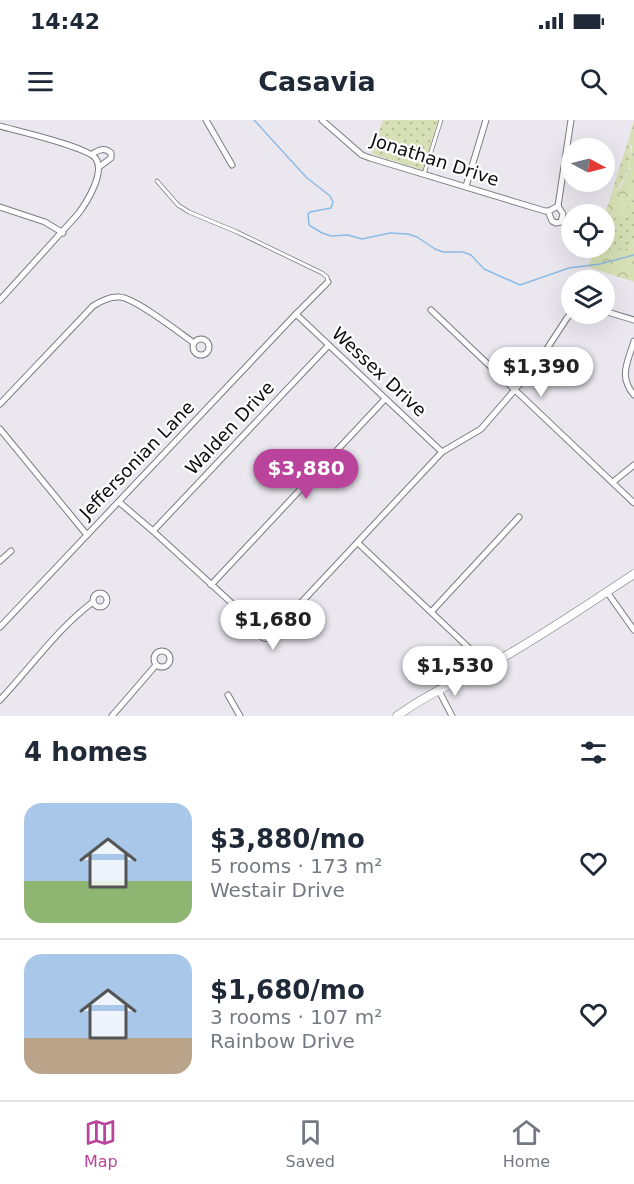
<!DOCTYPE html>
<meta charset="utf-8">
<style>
:root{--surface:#fff;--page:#f2f2f3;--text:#1f2937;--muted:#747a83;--line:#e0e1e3;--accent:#ba449b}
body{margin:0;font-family:"DejaVu Sans",sans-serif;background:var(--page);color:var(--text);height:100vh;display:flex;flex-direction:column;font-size:22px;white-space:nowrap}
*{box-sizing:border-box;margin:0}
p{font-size:20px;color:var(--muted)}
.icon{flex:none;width:33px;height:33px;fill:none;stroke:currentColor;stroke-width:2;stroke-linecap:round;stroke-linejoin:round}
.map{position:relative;height:596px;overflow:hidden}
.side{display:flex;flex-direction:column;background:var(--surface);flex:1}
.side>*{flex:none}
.needle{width:39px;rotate:97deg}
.fabs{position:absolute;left:561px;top:18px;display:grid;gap:12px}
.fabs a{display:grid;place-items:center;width:54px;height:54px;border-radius:50%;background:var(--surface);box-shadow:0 6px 24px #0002;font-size:30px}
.price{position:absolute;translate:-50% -51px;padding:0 14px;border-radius:21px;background:#fff;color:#222;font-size:20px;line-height:39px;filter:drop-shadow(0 2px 3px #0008)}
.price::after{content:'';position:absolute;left:50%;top:36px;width:18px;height:14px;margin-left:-9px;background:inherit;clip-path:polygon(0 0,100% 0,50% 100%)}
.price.on{background:var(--accent);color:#fff}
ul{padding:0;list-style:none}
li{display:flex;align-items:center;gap:18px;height:150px;padding:0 24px}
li+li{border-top:2px solid var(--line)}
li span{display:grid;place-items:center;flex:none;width:168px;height:120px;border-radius:18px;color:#555}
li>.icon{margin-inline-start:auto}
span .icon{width:72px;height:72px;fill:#fffc;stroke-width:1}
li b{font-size:26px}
h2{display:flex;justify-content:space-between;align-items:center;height:72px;padding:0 24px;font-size:26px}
.status{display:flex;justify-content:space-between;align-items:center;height:42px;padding:0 30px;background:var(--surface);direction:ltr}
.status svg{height:16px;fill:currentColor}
header{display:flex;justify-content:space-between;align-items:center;height:78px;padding:0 24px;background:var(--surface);font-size:27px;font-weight:800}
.dock{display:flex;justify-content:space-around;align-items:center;height:84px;border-top:2px solid var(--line);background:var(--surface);font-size:16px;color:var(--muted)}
.dock a{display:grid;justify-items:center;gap:3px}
.dock .on{color:var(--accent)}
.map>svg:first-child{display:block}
.grass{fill:url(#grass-dots)}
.forest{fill:url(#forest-crowns)}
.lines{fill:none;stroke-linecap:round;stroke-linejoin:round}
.stream{stroke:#8cbce6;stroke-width:1.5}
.lane-casing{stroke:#7e7a82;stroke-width:4.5}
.street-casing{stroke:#7e7a82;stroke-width:7}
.secondary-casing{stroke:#7e7a82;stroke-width:9}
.lane{stroke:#fff;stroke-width:3}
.street{stroke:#fff;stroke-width:5}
.secondary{stroke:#fff;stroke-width:8}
.labels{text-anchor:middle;stroke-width:4.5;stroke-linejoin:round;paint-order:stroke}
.street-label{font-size:18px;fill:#0d0b0e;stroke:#fff}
</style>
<div class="status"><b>14:42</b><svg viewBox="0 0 49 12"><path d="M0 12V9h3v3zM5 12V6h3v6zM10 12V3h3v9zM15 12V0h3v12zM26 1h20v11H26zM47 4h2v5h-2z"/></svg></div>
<header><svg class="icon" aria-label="menu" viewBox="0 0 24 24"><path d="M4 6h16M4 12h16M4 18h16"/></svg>Casavia<svg class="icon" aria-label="search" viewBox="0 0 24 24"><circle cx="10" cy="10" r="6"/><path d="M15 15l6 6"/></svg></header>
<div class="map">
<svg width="634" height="596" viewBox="0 0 634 596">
<defs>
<pattern id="grass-dots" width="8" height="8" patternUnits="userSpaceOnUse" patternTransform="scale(1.5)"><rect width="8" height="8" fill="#d7e0b4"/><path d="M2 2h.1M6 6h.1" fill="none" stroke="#b7bf9a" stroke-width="1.8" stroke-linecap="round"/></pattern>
<pattern id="forest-crowns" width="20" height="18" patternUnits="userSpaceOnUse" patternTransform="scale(1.5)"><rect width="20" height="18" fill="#d7e0b4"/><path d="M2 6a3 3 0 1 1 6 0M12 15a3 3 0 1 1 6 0" fill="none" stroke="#b7bf9a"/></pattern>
</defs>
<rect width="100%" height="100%" fill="#ebe7ef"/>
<g class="grass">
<polygon points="383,0 438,0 423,50 372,34"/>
<path d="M629,18C634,38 627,62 611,75Z"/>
<polygon points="631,76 634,81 634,123 632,128 609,130 608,109 605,108 606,90 613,97"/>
</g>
<g class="forest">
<polygon points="634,1 634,81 631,77 626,91 621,98 613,97 606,90 611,75 621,67 629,49 632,27 629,18"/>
<polygon points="605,108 608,108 609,130 632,128 634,124 634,162 588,147 595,128 604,128"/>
</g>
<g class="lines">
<polyline class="stream" points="254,0 306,57 330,76 333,82 331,88 310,92 308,94 309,105 322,113 331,116 348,115 362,119 390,113 408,114 417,117 435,129 443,132 463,132 471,135 484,149 520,165 569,148 600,144 634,135"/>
<defs>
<g id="lane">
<polyline points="424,54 441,0"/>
<polyline points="157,61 178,85 189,92 237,112 322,153 327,157 328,162"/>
</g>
<g id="street">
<polyline points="206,0 232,45"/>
<polyline points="322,0 362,35 370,38 545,91 549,91 558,86"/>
<path d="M0,6C17,11 89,27 96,39C105,53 87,82 78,94L0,180"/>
<path d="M92,34C99,30 104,27 111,33V38L99,47"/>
<polyline points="466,66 486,0"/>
<polyline points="558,86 571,0"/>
<polyline points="0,87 45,102 63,113"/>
<polyline points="548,91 552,101 556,103 561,102 563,94 558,86"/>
<polyline points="431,190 634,383"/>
<polyline points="604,191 634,200"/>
<polyline points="296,194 442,332"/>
<circle cx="201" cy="227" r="8"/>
<path d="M634,221C628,242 618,256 634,275"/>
<path d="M0,284L93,186C102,180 110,176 120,177C135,178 180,213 194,223"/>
<polyline points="0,309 87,415"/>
<polyline points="613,362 634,345"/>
<polyline points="119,382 153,411 260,509 271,510 282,503 442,332 481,309 537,244 567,198 572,193"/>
<polyline points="153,411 328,226"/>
<polyline points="358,423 487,545"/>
<polyline points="0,441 11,431"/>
<polyline points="211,465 385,279"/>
<polyline points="607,472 634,510"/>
<circle cx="100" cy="480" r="7"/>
<polyline points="432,491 519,397"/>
<polyline points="0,507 296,194 328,162"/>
<polyline points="260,509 263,518 272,519 277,516 279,505"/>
<circle cx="162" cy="539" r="8"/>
<polyline points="438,569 452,596"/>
<polyline points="228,575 240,596"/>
<path d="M0,580C31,547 57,509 93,482"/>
<polyline points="112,596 156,545"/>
</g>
<path id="secondary" d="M397,596C434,569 471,556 509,534C552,509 593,481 634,454"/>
</defs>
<use href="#lane" class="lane-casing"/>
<use href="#street" class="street-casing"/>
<use href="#secondary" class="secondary-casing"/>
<use href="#lane" class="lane"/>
<use href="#street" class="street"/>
<use href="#secondary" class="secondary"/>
</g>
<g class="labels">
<g class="street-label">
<text transform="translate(435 40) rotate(18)" y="6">Jonathan Drive</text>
<text transform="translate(379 252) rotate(43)" y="6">Wessex Drive</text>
<text transform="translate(230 308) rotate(-47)" y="6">Walden Drive</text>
<text transform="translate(137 340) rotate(-46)" y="6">Jeffersonian Lane</text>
</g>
</g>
</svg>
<div class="fabs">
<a><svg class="needle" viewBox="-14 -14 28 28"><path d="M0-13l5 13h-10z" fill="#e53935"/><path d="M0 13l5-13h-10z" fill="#747a83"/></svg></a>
<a><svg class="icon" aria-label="locate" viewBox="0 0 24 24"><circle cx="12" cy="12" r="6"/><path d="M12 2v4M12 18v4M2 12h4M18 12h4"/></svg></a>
<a><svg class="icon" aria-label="layers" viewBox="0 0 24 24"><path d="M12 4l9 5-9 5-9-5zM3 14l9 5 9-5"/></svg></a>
</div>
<b class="price" style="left:541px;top:278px">$1,390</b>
<b class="price on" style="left:306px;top:380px">$3,880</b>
<b class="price" style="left:273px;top:531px">$1,680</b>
<b class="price" style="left:455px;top:577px">$1,530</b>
</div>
<section class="side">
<h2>4 homes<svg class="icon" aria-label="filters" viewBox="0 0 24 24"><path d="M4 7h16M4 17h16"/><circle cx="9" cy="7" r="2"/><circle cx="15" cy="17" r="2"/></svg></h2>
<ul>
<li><span style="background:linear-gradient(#a9c7e8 65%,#8fb573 0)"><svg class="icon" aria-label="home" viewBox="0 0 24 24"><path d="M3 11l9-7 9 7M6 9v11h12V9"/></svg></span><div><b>$3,880/mo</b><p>5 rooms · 173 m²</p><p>Westair Drive</p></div><svg class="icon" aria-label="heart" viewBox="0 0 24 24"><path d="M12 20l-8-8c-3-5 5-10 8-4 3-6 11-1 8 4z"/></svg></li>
<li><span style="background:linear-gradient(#a9c7e8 70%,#b9a48a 0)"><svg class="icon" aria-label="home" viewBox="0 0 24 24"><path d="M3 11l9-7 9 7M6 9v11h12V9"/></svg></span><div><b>$1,680/mo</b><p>3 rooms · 107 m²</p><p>Rainbow Drive</p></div><svg class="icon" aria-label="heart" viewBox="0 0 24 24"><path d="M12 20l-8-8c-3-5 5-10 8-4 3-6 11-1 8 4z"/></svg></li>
</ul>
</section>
<nav class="dock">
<a class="on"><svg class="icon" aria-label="map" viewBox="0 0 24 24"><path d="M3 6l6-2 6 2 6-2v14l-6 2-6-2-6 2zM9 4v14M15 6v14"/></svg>Map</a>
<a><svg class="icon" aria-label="saved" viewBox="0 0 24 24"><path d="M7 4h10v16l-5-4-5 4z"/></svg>Saved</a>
<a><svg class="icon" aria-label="home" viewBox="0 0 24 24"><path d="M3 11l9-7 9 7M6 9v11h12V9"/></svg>Home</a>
</nav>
